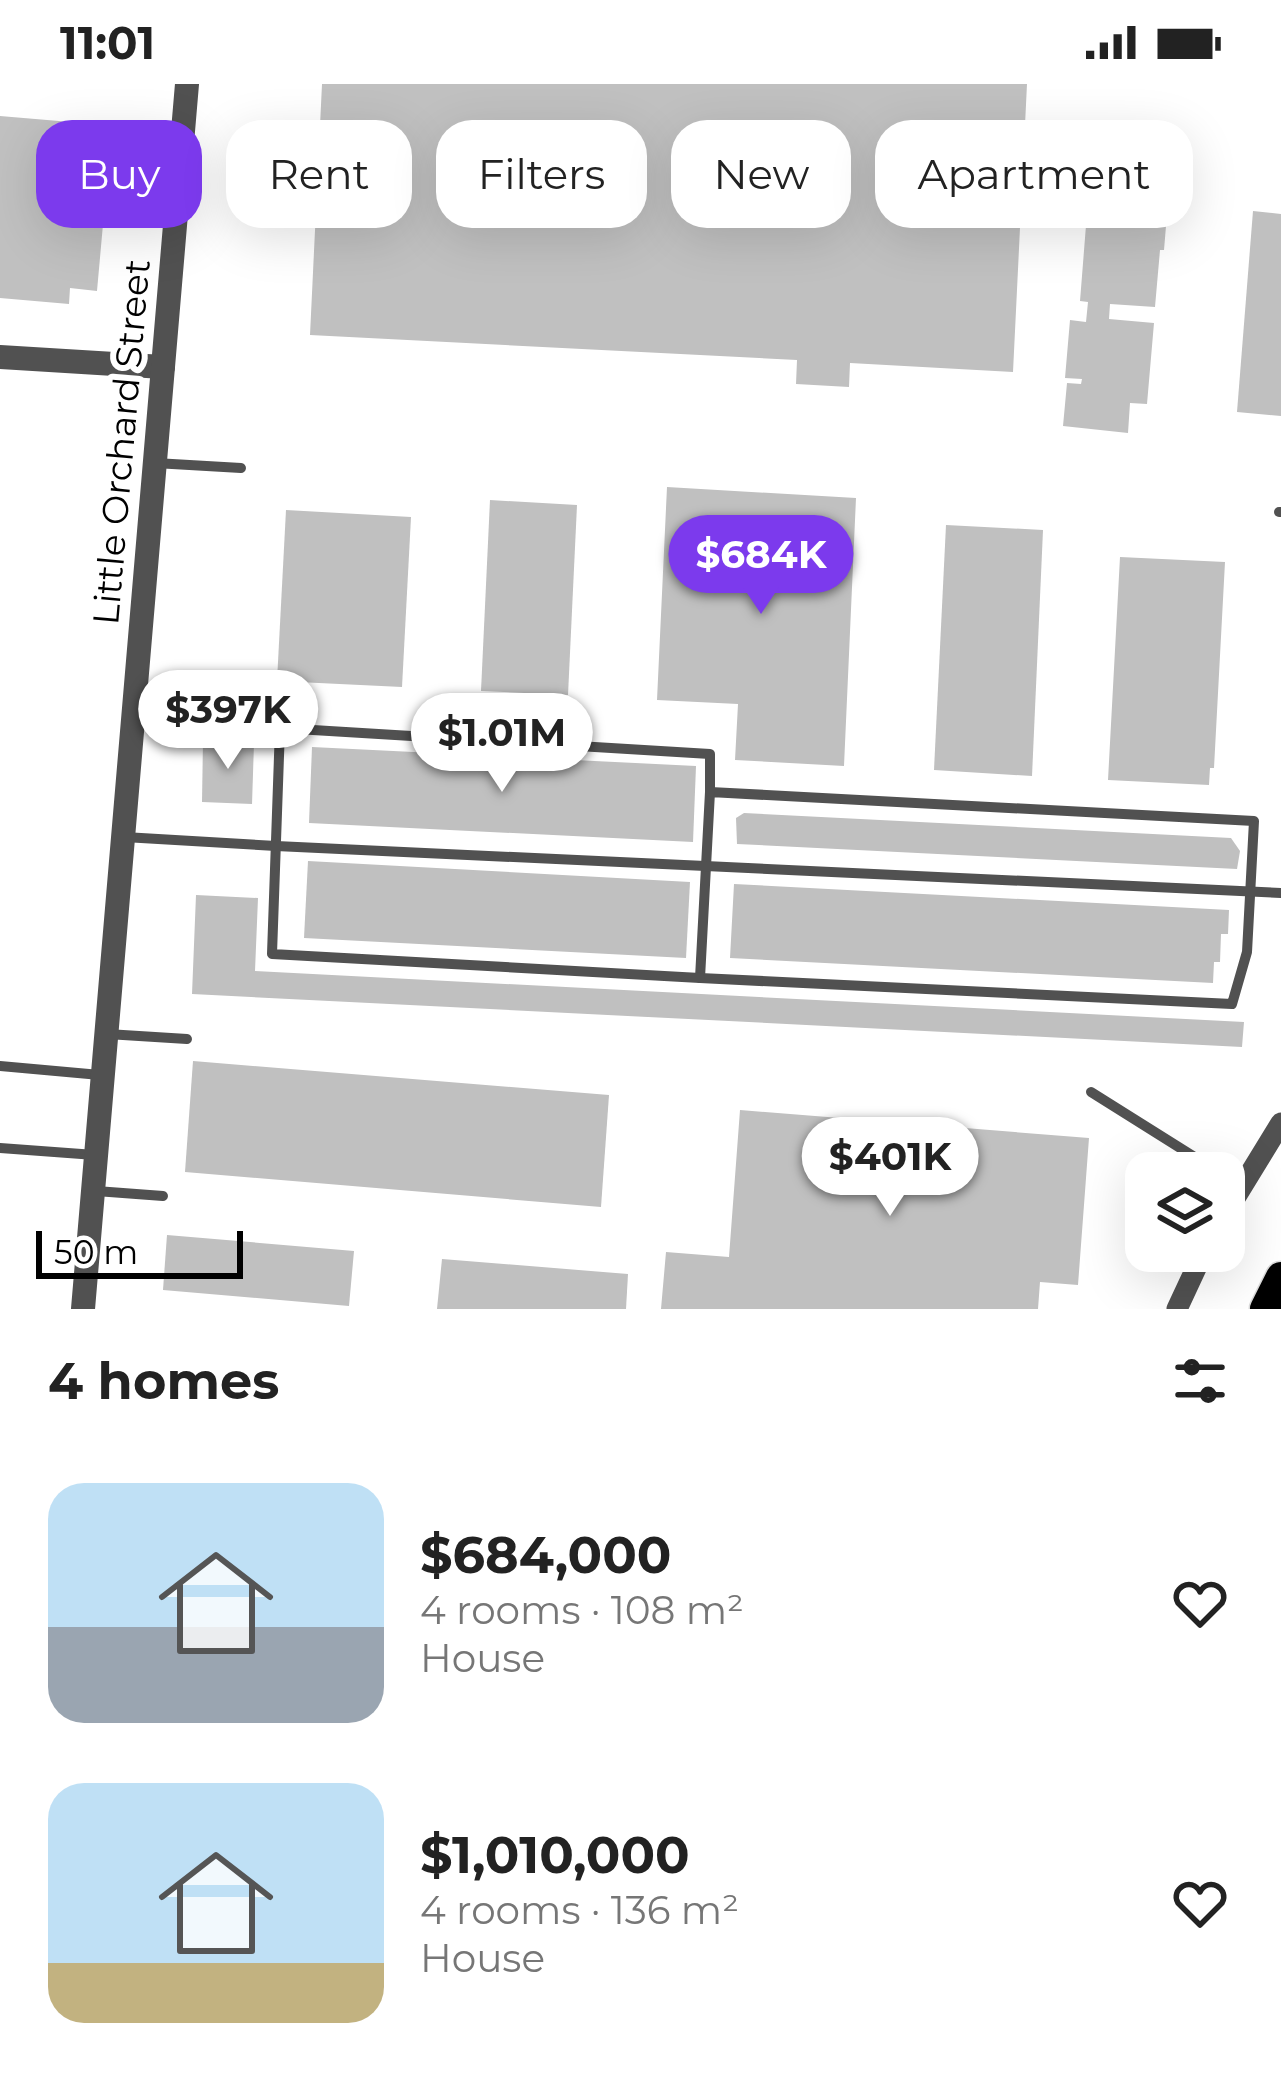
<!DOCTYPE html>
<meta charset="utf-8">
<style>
:root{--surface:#fff;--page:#f6f6f6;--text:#222;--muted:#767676;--accent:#7c3aed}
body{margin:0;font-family:Montserrat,sans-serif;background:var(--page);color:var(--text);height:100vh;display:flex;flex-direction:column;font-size:45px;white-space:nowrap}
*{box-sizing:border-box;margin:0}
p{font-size:39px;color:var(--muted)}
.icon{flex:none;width:66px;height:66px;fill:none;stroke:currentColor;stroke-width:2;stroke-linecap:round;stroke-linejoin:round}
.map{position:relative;height:1225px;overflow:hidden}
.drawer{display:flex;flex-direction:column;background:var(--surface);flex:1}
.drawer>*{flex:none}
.hud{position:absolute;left:36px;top:36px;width:1209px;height:108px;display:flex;gap:24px}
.buttons{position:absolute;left:1125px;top:1068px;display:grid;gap:24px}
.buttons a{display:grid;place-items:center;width:120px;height:120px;border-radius:24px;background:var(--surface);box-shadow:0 12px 48px #0002;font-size:60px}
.scale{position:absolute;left:36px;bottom:30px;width:207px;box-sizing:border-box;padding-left:12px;border:6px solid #000;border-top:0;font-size:33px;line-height:42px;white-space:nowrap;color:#000;-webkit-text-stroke:9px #fff;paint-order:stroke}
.price{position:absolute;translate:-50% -102px;padding:0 27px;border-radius:42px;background:#fff;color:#222;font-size:39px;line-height:78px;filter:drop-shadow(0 3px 6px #0008)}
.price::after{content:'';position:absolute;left:50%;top:72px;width:36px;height:27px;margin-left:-18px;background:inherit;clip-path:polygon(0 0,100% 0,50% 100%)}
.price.selected{background:var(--accent);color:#fff}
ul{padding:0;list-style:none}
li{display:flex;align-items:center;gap:36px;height:300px;padding:0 48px}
li span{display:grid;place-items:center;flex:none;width:336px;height:240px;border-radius:36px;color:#555}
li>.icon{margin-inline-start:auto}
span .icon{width:144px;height:144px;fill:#fffc;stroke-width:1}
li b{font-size:51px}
h2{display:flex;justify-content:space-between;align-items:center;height:144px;padding:0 48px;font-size:51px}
.pill{padding:0 42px;border-radius:36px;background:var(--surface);box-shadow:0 12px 48px #0002;font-size:42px;line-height:108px}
.pill.selected{background:var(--accent);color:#fff}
.status{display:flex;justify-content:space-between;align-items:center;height:84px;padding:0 60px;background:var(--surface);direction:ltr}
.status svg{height:33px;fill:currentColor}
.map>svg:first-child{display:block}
.building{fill:#c0c0c0}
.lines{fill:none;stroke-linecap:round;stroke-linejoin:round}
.primary-casing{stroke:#dbdbdb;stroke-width:33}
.service{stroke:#515151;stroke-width:10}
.minor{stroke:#515151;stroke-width:21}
.tertiary{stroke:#515151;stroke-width:24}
.primary{stroke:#000;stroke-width:30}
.labels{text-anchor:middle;stroke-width:12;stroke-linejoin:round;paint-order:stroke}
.street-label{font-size:36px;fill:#000;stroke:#fff}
</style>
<div class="status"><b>11:01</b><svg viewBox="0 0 49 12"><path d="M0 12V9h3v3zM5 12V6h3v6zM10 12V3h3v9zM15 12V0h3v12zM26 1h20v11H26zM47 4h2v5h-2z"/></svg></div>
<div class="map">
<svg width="1281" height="1225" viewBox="0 0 1281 1225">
<rect width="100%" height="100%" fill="#fff"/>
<g class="building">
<polygon points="322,0 1027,0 1013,288 850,279 849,303 796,300 797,276 310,251"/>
<polygon points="0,32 106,41 102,96 107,96 97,207 70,204 69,220 0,214"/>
<polygon points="1092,66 1167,72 1163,129 1167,130 1164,166 1160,166 1155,223 1110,220 1109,235 1154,239 1147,320 1130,319 1128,349 1063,342 1067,299 1081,300 1082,295 1065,294 1070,236 1086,238 1088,218 1080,217"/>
<polygon points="1253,127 1281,130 1281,332 1237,328"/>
<polygon points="667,403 856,414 844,682 735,676 738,620 657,616"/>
<polygon points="490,416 577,421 568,611 481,607"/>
<polygon points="286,426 411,433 402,603 277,597"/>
<polygon points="946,441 1043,446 1032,692 934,686"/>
<polygon points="1120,473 1225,478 1214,684 1210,684 1209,701 1108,696"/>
<polygon points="203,657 254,659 252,720 202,718"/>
<polygon points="312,663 696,682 693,758 309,739"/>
<polygon points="744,729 1231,754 1240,767 1237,785 737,760 736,734"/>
<polygon points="308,777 690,798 686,874 304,854"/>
<polygon points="734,800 1229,826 1228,850 1221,850 1220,878 1214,878 1213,899 730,874"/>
<polygon points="196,811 258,814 255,887 1244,938 1242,963 192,910"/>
<polygon points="193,977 609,1011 601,1123 185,1088"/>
<polygon points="740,1026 1089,1054 1078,1201 1040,1198 1038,1225 661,1225 666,1168 729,1173"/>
<polygon points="167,1151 354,1167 349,1222 163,1206"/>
<polygon points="442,1175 628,1190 626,1225 437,1225"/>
</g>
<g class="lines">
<defs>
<polyline id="primary" points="1265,1225 1281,1193"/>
</defs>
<use href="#primary" class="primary-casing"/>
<g class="service">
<polyline points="155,379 241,384"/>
<polyline points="1279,428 1281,428"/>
<polygon points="710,708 1254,737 1247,868 1232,920 700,894"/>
<polyline points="124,753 276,762 1281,809"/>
<polyline points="700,894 272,870 280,644 710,670 710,708"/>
<polyline points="107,950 187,955"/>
<polyline points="0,982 100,991"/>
<polyline points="1091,1008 1220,1089"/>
<polyline points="0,1064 95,1071"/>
<polyline points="96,1107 163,1112"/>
</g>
<g class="minor">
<polyline points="1224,1132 1281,1039"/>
<polyline points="1177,1225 1204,1167"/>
</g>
<g class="tertiary">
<polyline points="0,273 163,283"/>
<polyline points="83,1225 187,0"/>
</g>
<use href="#primary" class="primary"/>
</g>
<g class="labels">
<g class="street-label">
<text transform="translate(121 358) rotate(-85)" y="13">Little Orchard Street</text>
</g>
</g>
</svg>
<div class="buttons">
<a><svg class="icon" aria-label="layers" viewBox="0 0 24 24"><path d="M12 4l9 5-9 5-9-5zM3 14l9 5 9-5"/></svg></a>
</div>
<div class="scale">50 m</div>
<b class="price selected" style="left:761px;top:533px">$684K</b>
<b class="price" style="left:228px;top:688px">$397K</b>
<b class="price" style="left:502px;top:711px">$1.01M</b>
<b class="price" style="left:890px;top:1135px">$401K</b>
<div class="hud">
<a class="pill selected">Buy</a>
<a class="pill">Rent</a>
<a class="pill">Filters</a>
<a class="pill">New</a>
<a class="pill">Apartment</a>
</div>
</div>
<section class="drawer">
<h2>4 homes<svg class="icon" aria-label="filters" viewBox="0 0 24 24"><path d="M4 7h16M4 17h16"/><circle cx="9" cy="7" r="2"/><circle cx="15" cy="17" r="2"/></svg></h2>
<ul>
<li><span style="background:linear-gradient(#bfe0f5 60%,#9aa5b1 0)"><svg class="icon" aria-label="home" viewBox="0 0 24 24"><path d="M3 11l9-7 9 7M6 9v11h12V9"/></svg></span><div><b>$684,000</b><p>4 rooms · 108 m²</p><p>House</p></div><svg class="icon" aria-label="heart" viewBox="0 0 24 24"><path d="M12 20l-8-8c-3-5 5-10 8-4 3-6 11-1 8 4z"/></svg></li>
<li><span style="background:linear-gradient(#bfe0f5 75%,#c2b280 0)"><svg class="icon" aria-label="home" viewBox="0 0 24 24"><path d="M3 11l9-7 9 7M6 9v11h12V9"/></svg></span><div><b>$1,010,000</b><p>4 rooms · 136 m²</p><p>House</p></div><svg class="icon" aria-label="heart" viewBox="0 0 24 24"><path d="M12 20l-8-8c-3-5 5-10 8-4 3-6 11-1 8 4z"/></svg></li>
</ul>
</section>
